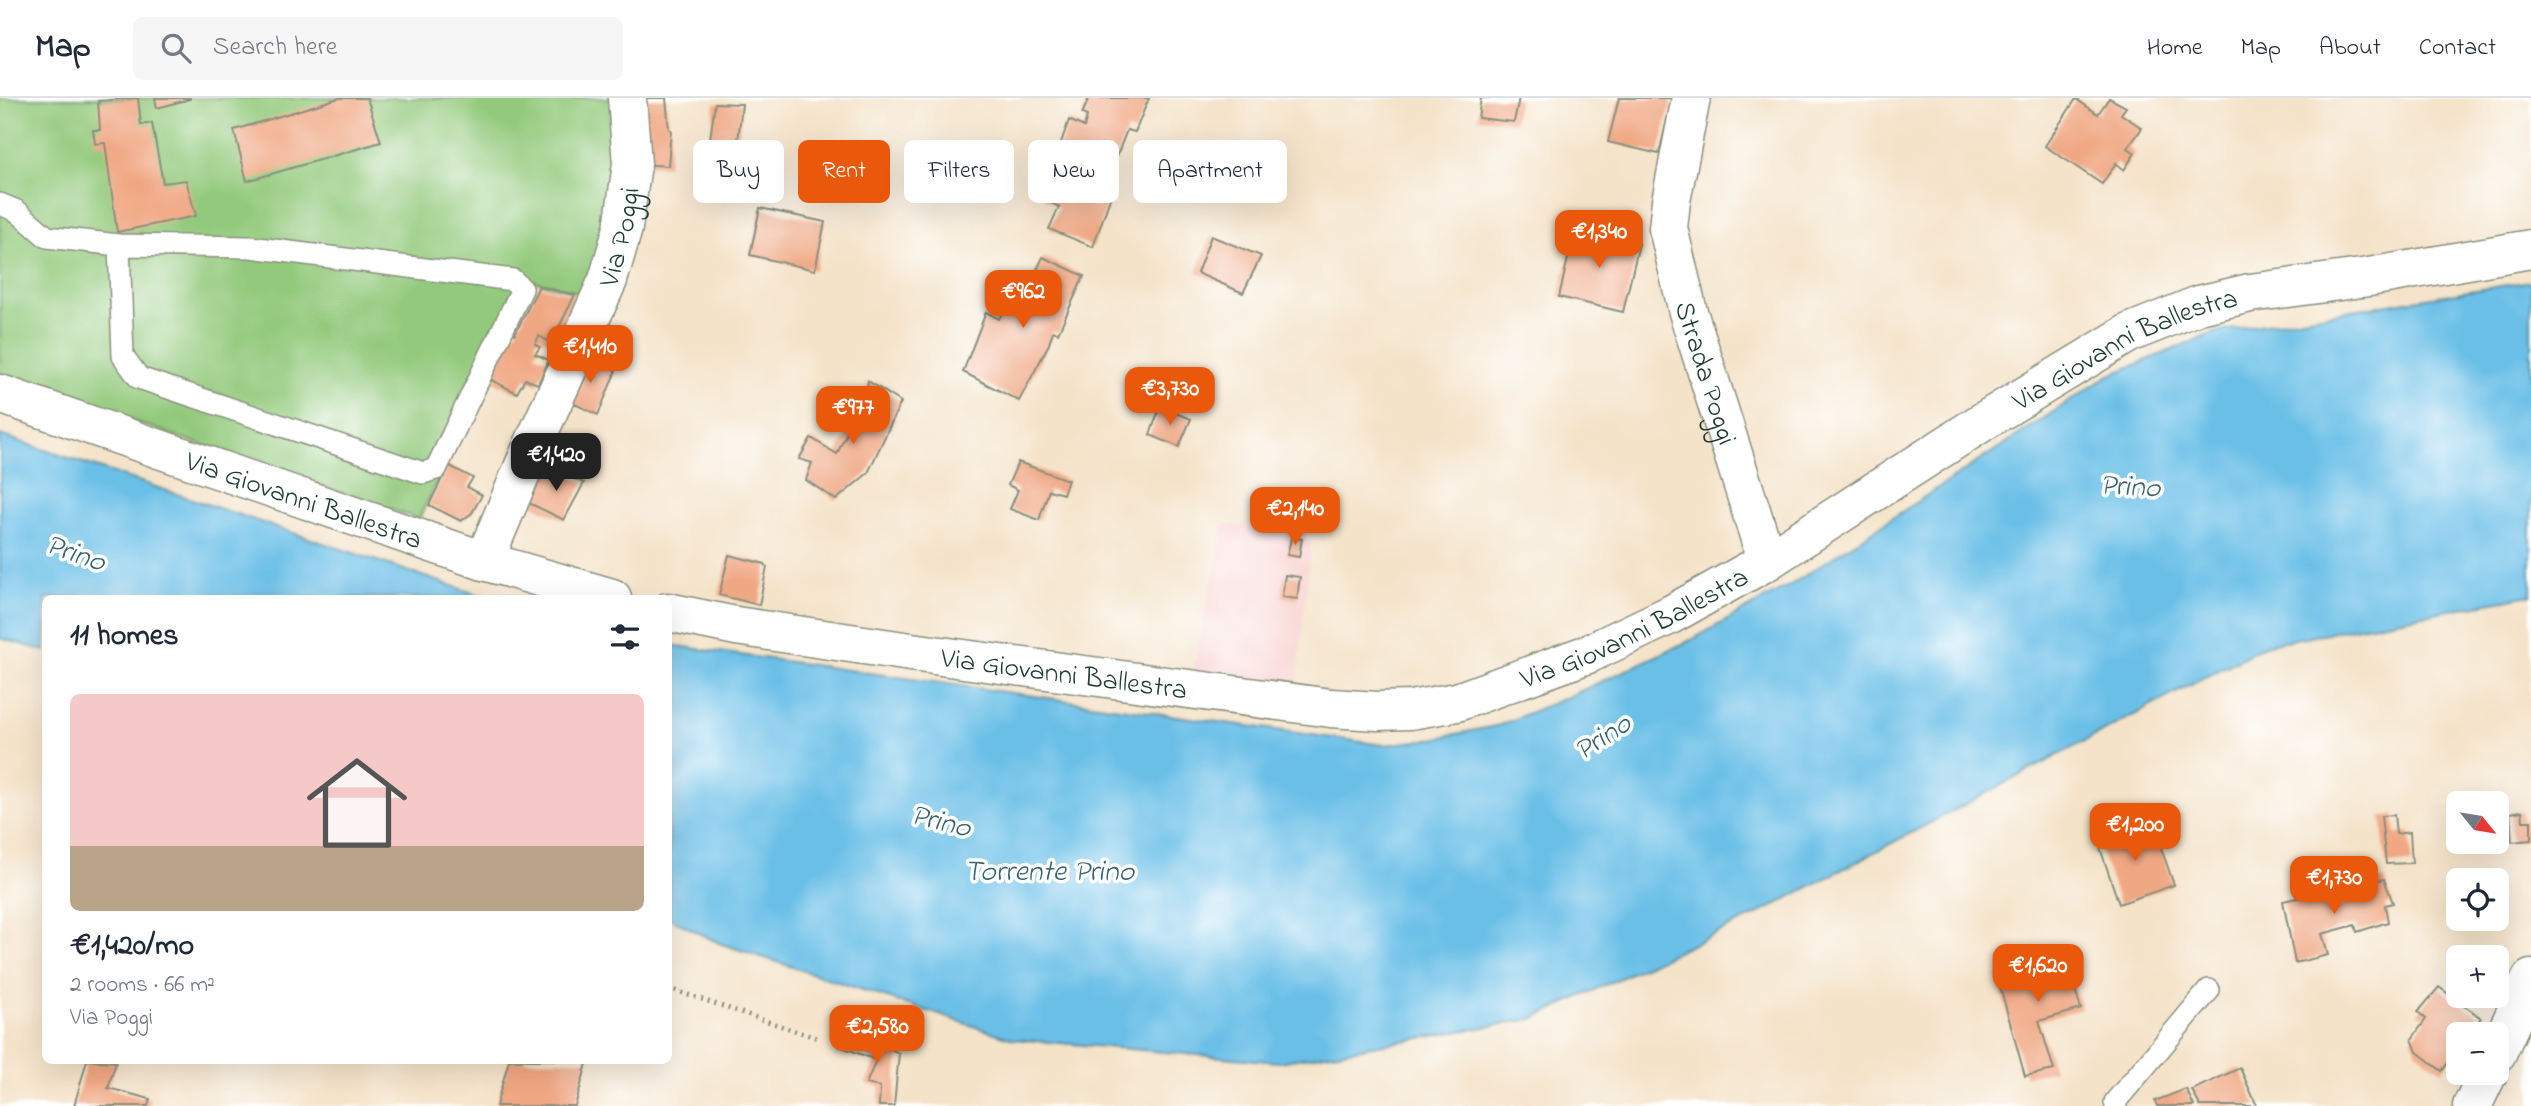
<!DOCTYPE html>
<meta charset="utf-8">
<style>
:root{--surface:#fff;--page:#f6f6f7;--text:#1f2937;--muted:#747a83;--line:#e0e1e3;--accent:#ea580c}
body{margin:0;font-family:"Indie Flower",sans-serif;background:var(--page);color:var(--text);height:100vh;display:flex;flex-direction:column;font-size:26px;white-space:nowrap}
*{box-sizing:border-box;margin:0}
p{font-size:23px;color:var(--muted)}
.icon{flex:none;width:38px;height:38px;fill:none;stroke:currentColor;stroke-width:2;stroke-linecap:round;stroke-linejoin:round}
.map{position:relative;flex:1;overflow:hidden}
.details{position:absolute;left:42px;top:497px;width:630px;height:469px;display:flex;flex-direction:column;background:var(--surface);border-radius:10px;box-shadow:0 7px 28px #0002}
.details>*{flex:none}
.hud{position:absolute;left:693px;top:42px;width:665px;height:63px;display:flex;gap:14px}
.needle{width:46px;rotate:120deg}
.fabs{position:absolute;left:2446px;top:693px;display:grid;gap:14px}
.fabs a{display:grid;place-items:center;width:63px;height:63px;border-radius:10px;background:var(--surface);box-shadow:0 7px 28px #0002;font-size:35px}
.price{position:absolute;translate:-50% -60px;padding:0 16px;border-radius:14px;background:var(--accent);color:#fff;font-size:23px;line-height:46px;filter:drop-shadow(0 2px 4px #0008)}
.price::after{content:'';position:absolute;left:50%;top:42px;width:21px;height:16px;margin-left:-10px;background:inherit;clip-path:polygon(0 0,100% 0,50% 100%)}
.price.selected{background:#222;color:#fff}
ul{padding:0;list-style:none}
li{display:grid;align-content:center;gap:14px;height:371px;padding:0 28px}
li span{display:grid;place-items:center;height:217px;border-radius:10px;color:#555}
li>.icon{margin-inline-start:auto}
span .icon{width:126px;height:126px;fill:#fffc;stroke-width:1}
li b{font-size:30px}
h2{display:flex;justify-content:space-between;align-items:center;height:84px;padding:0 28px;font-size:30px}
.pill{padding:0 24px;border-radius:10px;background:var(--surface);box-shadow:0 7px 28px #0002;font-size:24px;line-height:63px}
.pill.selected{background:var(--accent);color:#fff}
header{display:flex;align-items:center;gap:42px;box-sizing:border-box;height:98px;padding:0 35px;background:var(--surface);border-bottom:2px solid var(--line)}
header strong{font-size:33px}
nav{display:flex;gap:38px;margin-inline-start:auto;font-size:24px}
.search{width:490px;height:63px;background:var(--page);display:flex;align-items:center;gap:18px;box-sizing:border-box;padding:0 24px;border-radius:10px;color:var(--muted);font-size:26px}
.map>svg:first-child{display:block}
.built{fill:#f7d0ce}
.green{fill:#93c97c;stroke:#598358;stroke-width:2}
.water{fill:#6bbfe7;stroke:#457e8e;stroke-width:2}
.building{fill:#f0a783}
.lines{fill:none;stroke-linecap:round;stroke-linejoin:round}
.lane-casing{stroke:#8a907e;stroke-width:24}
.street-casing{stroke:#8a907e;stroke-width:41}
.secondary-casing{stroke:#8a907e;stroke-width:41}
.path{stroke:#8a907e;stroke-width:4.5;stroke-dasharray:2 5;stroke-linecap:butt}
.lane{stroke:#fff;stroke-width:21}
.street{stroke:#fff;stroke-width:38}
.secondary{stroke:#fff;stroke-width:38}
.labels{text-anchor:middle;stroke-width:7;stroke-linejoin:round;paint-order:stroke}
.street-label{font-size:28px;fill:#1f3d34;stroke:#fff}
.water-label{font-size:30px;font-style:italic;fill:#36646a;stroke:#fff}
</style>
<header>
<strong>Map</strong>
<div class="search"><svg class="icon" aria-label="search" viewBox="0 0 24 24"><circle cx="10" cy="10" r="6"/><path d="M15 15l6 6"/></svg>Search here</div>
<nav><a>Home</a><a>Map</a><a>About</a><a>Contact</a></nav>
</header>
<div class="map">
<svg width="2531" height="1008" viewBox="0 0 2531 1008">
<rect width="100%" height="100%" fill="#fff"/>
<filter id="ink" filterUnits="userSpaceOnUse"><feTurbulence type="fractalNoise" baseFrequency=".0143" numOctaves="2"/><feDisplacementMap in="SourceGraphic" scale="14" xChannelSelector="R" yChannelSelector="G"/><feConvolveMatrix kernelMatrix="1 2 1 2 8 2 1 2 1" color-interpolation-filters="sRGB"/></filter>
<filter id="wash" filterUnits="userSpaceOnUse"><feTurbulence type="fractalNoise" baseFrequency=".00686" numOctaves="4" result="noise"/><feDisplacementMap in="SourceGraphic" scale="28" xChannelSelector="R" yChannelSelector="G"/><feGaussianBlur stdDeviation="1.57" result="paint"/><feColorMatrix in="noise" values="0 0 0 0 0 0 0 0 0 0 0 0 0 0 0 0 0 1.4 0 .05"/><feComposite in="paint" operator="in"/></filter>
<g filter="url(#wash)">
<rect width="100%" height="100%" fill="#f4e3c9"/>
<polygon class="built" points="1225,425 1311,442 1297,586 1192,575"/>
<polygon class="green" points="0,0 620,0 612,128 588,197 533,183 419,421 0,278"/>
<g class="water">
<polygon points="2531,183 2531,497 2268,546 1758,816 1532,921 1279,964 1013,941 719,845 669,820 669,547 1384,647 1432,641 1500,627 1570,598 1691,542 1792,486 2108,278 2216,234"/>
<polygon points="0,337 488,500 46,500 45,553 0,540"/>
</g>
<g id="blocks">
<g class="building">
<polygon points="138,0 141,27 152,25 163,85 186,82 196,118 117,134 105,45 95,46 93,32 100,32 98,3"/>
<polygon points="155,0 190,0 190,1 157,10"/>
<polygon points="339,0 367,0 381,44 247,83 234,32"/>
<polygon points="638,0 666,0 669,31 671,32 668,68 643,66"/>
<polygon points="1089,0 1149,0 1135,34 1127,32 1105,88 1113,92 1093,149 1049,131 1059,109 1044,101 1060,67 1067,70 1071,58 1058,53 1069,22 1084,29 1087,18 1082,16"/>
<polygon points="1481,0 1519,0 1514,24 1478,20"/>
<polygon points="1619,0 1672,0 1659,56 1608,44"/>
<polygon points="2109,0 2126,9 2121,16 2142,30 2128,50 2135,55 2124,72 2116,65 2102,86 2045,48 2076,1 2098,16"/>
<polygon points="715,5 742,6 738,44 710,41"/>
<polygon points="760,110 825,124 815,172 750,157"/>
<polygon points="1575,130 1639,146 1623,214 1559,199"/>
<polygon points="1211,138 1261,158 1243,195 1197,175"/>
<polygon points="1043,159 1084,178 1058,235 1053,233 1049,246 1019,303 963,274 986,214 999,221 1018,186 1028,191"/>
<polygon points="539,188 575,197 551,245 539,238 535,246 540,249 535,256 549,262 538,286 525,281 517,295 487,280 510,234 515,236"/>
<polygon points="583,257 616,272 598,317 562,300"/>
<polygon points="868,283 901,304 868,375 836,402 806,382 812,365 799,361 811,340 837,356 867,292"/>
<polygon points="1160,309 1191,321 1179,349 1150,337"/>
<polygon points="1018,364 1068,382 1063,396 1049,392 1039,422 1010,411 1018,392 1008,387"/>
<polygon points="448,367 473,380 467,389 482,397 472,415 461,423 429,407"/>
<polygon points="546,368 584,385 564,422 529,405"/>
<polygon points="1291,440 1302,441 1299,459 1287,457"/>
<polygon points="729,457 765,466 767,469 759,507 719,497"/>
<polygon points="1285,477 1300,479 1297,501 1282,499"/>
<polygon points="2522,713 2523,723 2531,723 2531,742 2512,744 2510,715"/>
<polygon points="2394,717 2396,736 2410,734 2412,765 2386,766 2381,718"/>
<polygon points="2152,724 2174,787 2119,806 2097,741"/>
<polygon points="2384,781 2393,805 2385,807 2388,824 2357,834 2355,827 2322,836 2328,857 2295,865 2283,803"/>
<polygon points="2062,848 2081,911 2039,923 2054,972 2025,978 1997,878 2026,873 2022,859"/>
<polygon points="2439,889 2481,920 2468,936 2459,936 2459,949 2442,973 2417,954 2412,941 2426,921 2418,914"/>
<polygon points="849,931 899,955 894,1008 879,1008 880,989 866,986 876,962 839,948"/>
<polygon points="87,962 116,964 108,990 150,1001 148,1008 74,1008"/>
<polygon points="509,962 588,962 575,1008 496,1008"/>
<polygon points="2240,970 2257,1008 2200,1008 2192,992"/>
<polygon points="2186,991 2194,1008 2157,1008 2155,1003"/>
</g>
</g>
</g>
<g filter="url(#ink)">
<use href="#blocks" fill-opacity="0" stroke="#8a907e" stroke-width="2"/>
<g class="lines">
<defs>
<g id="lane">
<polyline points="0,106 17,113 47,139 119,147 250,149 513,182 522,191 436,371 423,375 139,280 123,258 119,147"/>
<polyline points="2116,1008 2115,1004 2209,892"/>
</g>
<g id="street">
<path id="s1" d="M1691,0L1671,103L1668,130L1688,214L1767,463"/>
<path id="s2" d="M0,296L484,463L612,500"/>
<path id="s3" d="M484,463L529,356L608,182L623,130L632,66L627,0"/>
<path id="s4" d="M668,514L736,528L911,554L1331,610L1378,613L1410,612L1457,604L1588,556L1670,517L1767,463L1984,323L2129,235L2199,207L2250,195L2369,179L2531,151"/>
</g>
<g id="secondary">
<polyline points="2497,955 2531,881"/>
<polyline points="2472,1008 2488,975"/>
</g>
</defs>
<use href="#lane" class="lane-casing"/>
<use href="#street" class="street-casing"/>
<use href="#secondary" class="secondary-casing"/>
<polyline class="path" points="668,890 817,940"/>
<use href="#lane" class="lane"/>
<use href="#street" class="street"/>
<use href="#secondary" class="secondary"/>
</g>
</g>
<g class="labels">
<g class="street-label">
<text dy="10" stroke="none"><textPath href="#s3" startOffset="352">Via Poggi</textPath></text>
<text dy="10" stroke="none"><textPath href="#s4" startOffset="1556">Via Giovanni Ballestra</textPath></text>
<text dy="10" stroke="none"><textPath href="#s1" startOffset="282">Strada Poggi</textPath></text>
<text dy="10" stroke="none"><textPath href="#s2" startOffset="322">Via Giovanni Ballestra</textPath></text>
<text dy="10" stroke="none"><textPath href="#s4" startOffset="989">Via Giovanni Ballestra</textPath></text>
<text dy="10" stroke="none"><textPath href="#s4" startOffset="401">Via Giovanni Ballestra</textPath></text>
</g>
<g class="water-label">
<text transform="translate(2130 387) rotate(3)" y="10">Prino</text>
<text transform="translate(76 454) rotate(19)" y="10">Prino</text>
<text transform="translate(1602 638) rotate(-33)" y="10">Prino</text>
<text transform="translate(941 722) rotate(14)" y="10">Prino</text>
<text x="1049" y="782">Torrente Prino</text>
</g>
</g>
</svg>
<div class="fabs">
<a><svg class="needle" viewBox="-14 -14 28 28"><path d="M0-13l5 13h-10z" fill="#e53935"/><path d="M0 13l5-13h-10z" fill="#747a83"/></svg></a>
<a><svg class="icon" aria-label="locate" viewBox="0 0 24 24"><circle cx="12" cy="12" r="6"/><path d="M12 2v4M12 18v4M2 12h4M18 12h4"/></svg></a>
<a>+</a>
<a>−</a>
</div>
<b class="price" style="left:1599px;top:172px">€1,340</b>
<b class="price" style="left:1023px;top:232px">€962</b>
<b class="price" style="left:590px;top:287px">€1,410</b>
<b class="price" style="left:1170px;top:329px">€3,730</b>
<b class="price" style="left:853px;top:348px">€977</b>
<b class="price selected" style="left:556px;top:395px">€1,420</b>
<b class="price" style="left:1295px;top:449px">€2,140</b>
<b class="price" style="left:2135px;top:765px">€1,200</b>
<b class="price" style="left:2334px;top:818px">€1,730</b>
<b class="price" style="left:2038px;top:906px">€1,620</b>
<b class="price" style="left:877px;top:967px">€2,580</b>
<div class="hud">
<a class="pill">Buy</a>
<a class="pill selected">Rent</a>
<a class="pill">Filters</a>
<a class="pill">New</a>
<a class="pill">Apartment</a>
</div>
<section class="details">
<h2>11 homes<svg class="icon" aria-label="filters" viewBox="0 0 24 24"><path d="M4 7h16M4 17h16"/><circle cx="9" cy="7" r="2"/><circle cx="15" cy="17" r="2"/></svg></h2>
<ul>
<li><span style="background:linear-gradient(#f6c9c9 70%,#b9a48a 0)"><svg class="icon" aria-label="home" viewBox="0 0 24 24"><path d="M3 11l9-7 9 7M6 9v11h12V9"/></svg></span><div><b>€1,420/mo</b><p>2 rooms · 66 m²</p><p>Via Poggi</p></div></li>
</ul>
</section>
</div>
